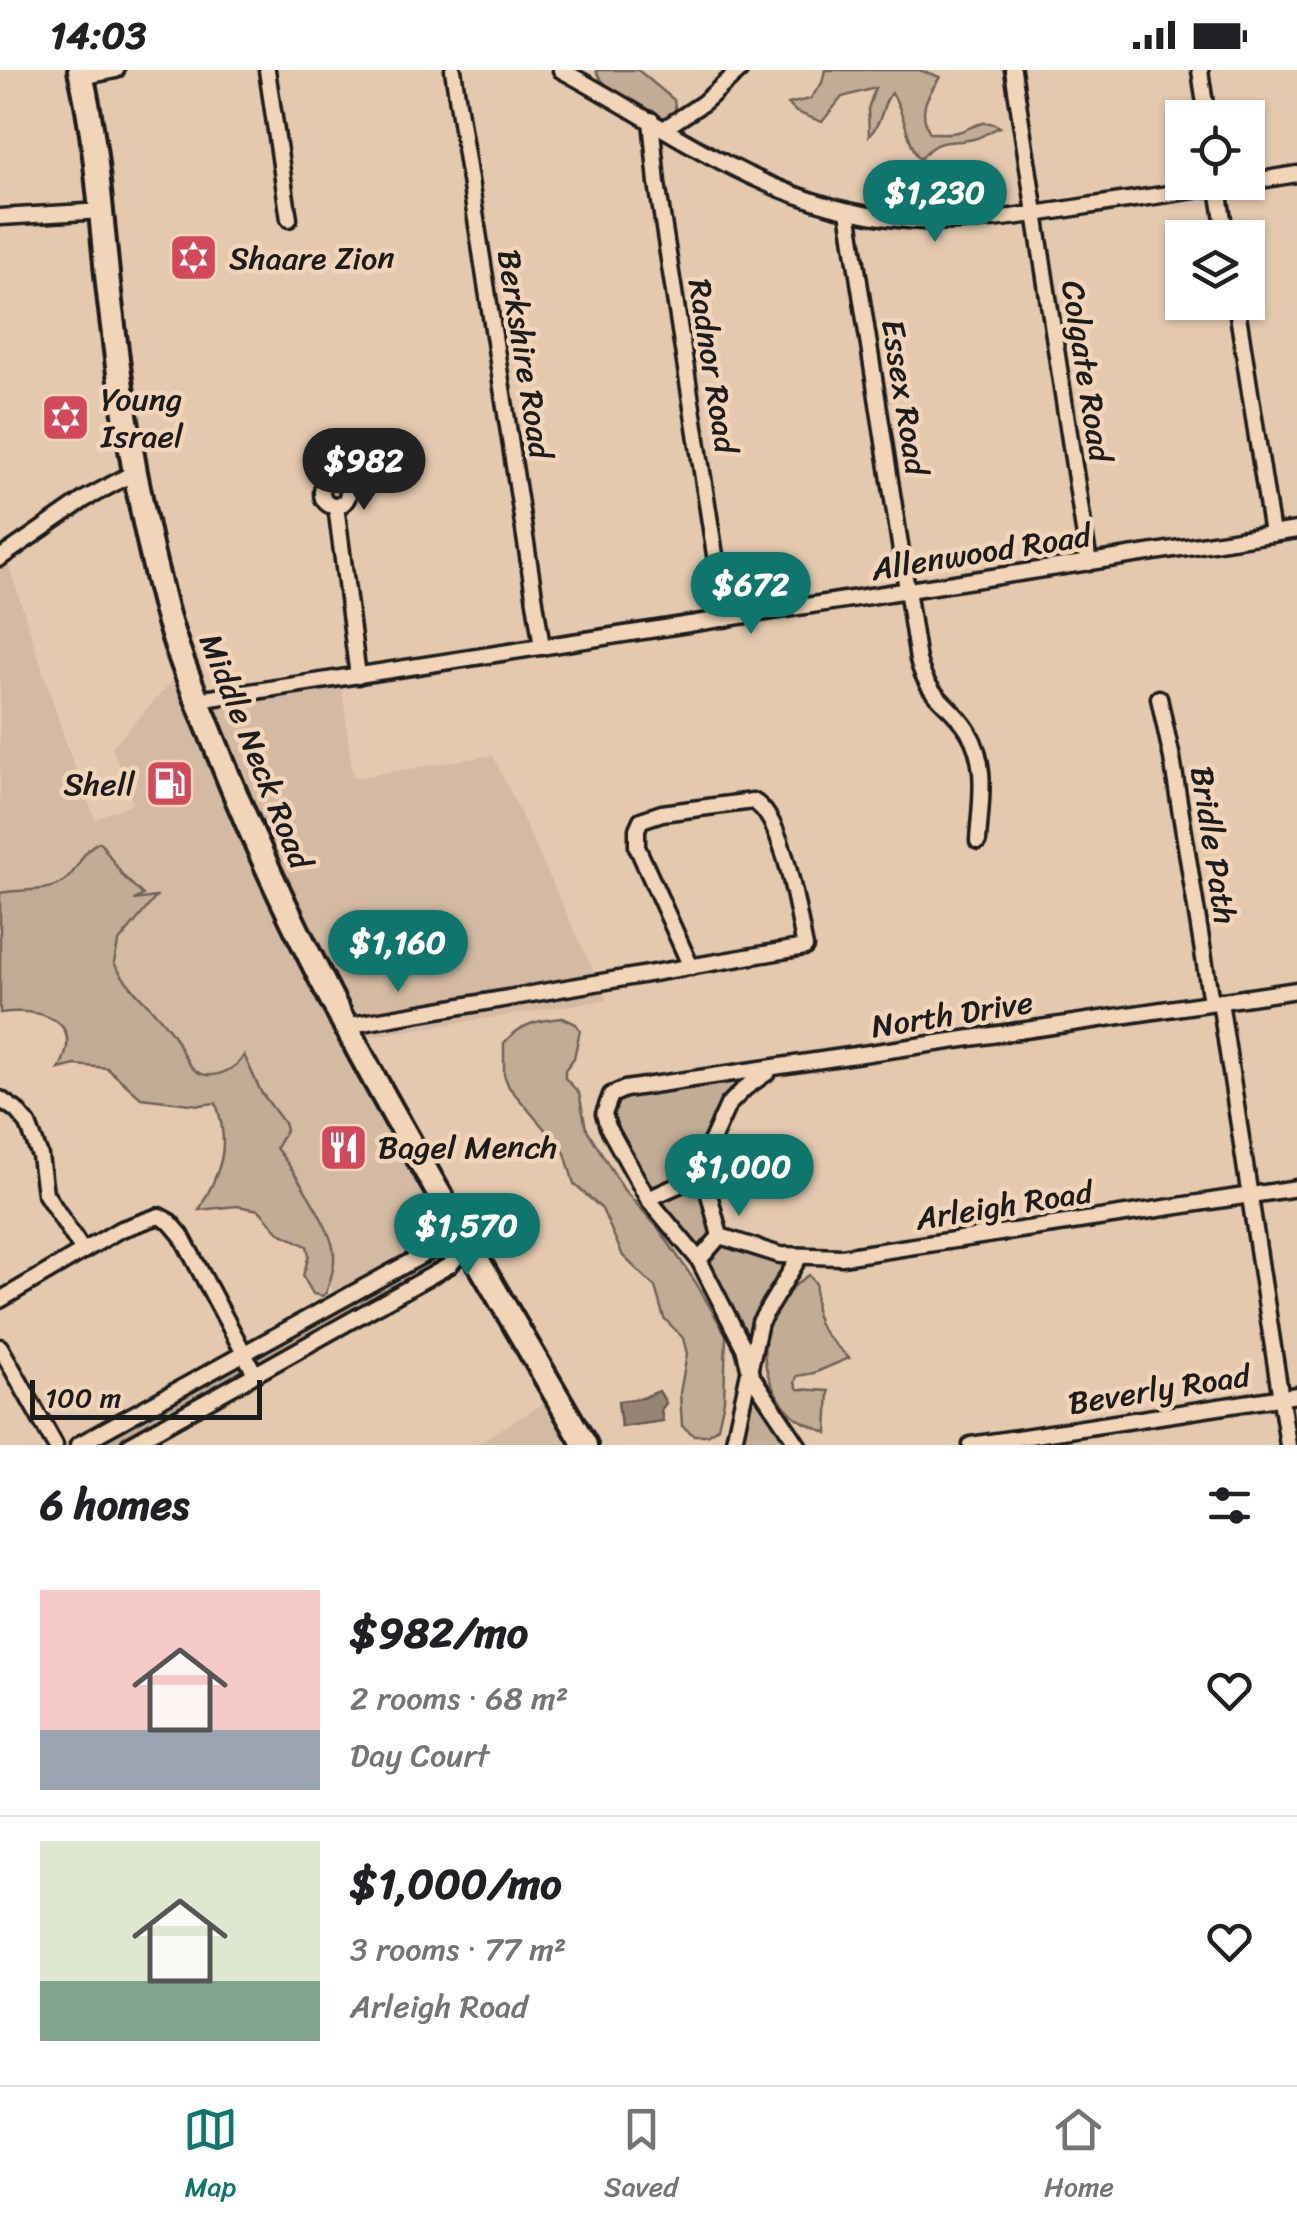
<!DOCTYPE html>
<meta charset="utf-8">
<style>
:root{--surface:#fff;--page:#f2f2f2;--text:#202124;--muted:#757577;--line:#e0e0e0;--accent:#0f766e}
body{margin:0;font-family:Sriracha,sans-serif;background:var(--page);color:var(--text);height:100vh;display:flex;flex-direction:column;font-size:38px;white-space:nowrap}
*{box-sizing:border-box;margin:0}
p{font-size:32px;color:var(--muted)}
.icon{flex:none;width:55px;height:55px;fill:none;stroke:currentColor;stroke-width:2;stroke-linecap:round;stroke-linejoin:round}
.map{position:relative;height:1375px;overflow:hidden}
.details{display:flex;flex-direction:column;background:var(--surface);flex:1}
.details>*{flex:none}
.buttons{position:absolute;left:1165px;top:30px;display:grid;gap:20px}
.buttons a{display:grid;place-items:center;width:100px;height:100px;border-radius:0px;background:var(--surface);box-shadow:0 2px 8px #0004;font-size:50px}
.scale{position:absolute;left:30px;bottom:25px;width:232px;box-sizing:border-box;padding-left:10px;border:5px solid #1c1c1c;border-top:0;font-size:28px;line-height:35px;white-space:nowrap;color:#1c1c1c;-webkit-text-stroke:8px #f2d4b8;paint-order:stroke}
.price{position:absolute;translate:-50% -85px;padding:0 22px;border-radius:35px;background:var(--accent);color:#fff;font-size:32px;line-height:65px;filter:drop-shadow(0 2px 5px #0008)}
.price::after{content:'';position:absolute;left:50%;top:60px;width:30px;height:22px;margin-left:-15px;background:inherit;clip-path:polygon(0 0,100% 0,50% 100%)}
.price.on{background:#222;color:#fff}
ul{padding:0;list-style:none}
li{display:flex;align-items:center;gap:30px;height:250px;padding:0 40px}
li+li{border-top:2px solid var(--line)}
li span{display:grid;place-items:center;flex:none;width:280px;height:200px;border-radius:0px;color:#555}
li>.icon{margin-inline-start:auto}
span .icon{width:120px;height:120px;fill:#fffc;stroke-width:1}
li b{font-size:42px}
h2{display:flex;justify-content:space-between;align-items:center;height:120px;padding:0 40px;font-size:42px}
.status{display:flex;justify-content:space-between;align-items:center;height:70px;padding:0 50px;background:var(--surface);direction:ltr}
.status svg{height:28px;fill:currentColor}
.tab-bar{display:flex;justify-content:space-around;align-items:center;height:140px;border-top:2px solid var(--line);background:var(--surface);font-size:28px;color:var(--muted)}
.tab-bar a{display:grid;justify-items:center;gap:5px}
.tab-bar .on{color:var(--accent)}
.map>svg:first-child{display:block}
.built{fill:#d4baa3}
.green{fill:#c3ac96;stroke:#706459;stroke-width:2.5}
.water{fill:#968474;stroke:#655a51;stroke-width:2.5}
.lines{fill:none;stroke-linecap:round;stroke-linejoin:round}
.minor-casing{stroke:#1c1c1c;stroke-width:21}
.primary-casing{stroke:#1c1c1c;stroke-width:30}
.minor{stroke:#f2d4b8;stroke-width:14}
.primary{stroke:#f2d4b8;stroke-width:22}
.labels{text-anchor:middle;stroke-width:9;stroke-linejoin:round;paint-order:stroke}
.poi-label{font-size:32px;fill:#1c1c1c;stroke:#f2d4b8;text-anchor:start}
.street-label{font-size:32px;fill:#1c1c1c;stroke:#f2d4b8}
</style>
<div class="status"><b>14:03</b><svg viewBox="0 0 49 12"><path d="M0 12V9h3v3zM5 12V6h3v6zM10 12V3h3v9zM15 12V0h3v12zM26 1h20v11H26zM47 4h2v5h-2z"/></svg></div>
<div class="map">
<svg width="1297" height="1375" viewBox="0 0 1297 1375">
<rect width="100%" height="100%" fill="#e5c9af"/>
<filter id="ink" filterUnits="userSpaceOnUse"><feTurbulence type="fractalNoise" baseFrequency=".01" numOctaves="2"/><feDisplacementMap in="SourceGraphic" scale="20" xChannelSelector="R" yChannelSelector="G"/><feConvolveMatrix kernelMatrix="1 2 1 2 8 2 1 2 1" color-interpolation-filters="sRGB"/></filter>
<g filter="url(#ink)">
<g class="built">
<polygon points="5,484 70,685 95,749 133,733 112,677 185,597 198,631 341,609 353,708 493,685 607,930 352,969 468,1173 337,1231 251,1037 199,1024 0,859 0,488"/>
<polygon points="556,1326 584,1375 474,1375"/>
</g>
<g class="green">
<path d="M596,0H638L674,30L676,43C669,48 670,49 661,48C645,46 599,15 596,0Z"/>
<path d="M825,0H919L940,7C927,26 917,41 930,63C939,63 949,64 957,62C974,59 982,46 1000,57C992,60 985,65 977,68C951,76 938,64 920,90C907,73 906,45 892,23C881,32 885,49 869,66L868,39L875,18L842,27L822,52L796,42L788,34L810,29L822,13Z"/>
<path d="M100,772L123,806L143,825L134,830L156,827L118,873L114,893C130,922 158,940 175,968C181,978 186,994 196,1001C212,1012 237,999 244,985L261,1022L284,1053L286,1060L276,1078C292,1098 333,1159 334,1184C335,1198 330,1210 326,1223L322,1226L313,1224L303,1206L309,1185L307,1176L280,1163L259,1140L237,1136L199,1140C221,1099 231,1079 216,1033L199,1035L141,1028L107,998L75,995L59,999C86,949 41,938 0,943V823C22,818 43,824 63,812C80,801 81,778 100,772Z"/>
<path d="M563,948L576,954L580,960L574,988L565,1000V1008L579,1023L586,1058L624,1120L659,1159L696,1213L726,1265L724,1330L718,1357L708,1365H694L682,1356L680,1323L687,1284L683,1268L664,1248L655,1217L623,1186L602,1139L574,1114L565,1083L509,1017L504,1005V973C521,953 539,950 563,948Z"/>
<polygon points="773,999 745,1018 701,1094 721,1166 800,1186 760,1252 751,1305 798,1375 733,1375 751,1305 726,1240 648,1129 605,1037 608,1029"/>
<polygon points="468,1173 449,1195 129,1375 78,1375 438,1176"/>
<path d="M809,1205L816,1214C813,1258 819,1258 849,1288L814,1303L797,1306L795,1313L798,1319L829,1321L827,1363C817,1357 801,1353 793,1345C748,1301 758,1237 809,1205Z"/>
</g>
<polygon class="water" points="659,1321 666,1333 661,1340 663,1351 621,1357 618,1331 642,1328"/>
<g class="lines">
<defs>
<g id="minor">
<polyline points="267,0 289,149"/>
<polyline points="453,0 542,577"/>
<path d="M561,0C639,41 713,95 796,125C902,164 979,153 1087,136C1140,128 1192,121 1245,112"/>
<polyline points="1013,0 1089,493"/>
<polyline points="1200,0 1207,48"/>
<polyline points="82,7 116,0"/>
<polyline points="651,50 657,113 725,549"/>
<polyline points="665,58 703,33 740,0"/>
<polyline points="1217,112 1226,168"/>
<polyline points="1248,112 1297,104"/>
<path d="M848,141L918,590C929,630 949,631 968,661C989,695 980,734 978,771"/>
<polyline points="0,147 103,141"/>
<polyline points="1236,232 1272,464"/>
<circle cx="335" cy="423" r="13"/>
<polyline points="336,436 358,606"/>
<polyline points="0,488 85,429 137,401"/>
<polyline points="1159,628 1172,688 1211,932"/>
<polyline points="198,630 1297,460"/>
<polyline points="1220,931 1288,1375"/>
<path d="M345,956C499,930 652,903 805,877C797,842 785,748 753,731L662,743L641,750L637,759V777L691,897"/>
<polyline points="0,1029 16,1040 28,1054 40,1086 45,1123 83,1181"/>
<polyline points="701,1094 720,1166 780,1185 842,1187 1297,1118"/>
<polyline points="648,1129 681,1114 701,1094 728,1035 745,1018 768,1002"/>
<polyline points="699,1190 720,1166"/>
<polyline points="0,1230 119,1160 159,1146 170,1152 181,1165 255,1304"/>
<polyline points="0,1277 55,1375"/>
<polyline points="78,1375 439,1176 468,1173"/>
<polyline points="129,1375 450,1195 468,1173"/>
<polyline points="733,1375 760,1252 800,1186"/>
<polyline points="798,1375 751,1305 744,1278 699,1190 648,1129 608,1057 604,1044 611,1025 625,1019 1297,920"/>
<polyline points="971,1375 1297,1325"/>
</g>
<path id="primary" d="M80,0C99,80 101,159 111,240C122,339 140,441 165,538C179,591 203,642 223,694C318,933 457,1152 585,1375"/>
</defs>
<use href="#minor" class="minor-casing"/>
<use href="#primary" class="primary-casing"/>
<use href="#minor" class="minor"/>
<use href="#primary" class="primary"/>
</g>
</g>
<defs>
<symbol id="synagogue-square" viewBox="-11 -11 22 22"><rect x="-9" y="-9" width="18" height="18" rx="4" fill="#d1495b" stroke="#f2d4b8"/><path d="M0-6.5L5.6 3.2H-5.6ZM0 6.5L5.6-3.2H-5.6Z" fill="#fff"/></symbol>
<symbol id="fuel-square" viewBox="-11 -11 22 22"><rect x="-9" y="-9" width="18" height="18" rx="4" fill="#d1495b" stroke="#f2d4b8"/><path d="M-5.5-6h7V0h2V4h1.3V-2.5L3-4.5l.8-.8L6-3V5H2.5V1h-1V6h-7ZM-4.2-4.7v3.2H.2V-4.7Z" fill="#fff"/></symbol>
<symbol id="restaurant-square" viewBox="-11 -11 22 22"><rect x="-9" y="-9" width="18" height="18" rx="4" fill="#d1495b" stroke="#f2d4b8"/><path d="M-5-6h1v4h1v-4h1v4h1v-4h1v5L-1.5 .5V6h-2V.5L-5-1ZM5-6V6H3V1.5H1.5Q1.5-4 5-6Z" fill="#fff"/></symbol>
</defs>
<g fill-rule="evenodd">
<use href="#synagogue-square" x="166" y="160" width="55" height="55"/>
<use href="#synagogue-square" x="38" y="320" width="55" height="55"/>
<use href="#fuel-square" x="142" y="686" width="55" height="55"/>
<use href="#restaurant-square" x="316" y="1050" width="55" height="55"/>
</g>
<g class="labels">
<g class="poi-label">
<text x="229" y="199">Shaare Zion</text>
<text x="101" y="340">Young<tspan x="101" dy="37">Israel</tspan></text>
<text x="135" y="725" text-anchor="end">Shell</text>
<text x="378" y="1088">Bagel Mench</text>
</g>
<g class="street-label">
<text transform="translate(525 284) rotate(81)" y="11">Berkshire Road</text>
<text transform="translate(713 296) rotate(81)" y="11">Radnor Road</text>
<text transform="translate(1087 301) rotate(81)" y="11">Colgate Road</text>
<text transform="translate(905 327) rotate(81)" y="11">Essex Road</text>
<text transform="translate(981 482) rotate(-9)" y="11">Allenwood Road</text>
<text transform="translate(256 681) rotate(68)" y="11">Middle Neck Road</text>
<text transform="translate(1214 775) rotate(81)" y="11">Bridle Path</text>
<text transform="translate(952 944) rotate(-9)" y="11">North Drive</text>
<text transform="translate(1004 1135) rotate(-9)" y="11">Arleigh Road</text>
<text transform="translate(1159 1319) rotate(-9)" y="11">Beverly Road</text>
</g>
</g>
</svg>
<div class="buttons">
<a><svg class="icon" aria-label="locate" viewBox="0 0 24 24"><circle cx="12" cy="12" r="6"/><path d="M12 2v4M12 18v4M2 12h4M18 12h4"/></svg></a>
<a><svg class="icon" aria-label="layers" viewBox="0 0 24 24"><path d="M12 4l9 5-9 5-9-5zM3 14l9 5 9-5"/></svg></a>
</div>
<div class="scale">100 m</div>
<b class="price" style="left:935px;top:175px">$1,230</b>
<b class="price on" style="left:364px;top:443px">$982</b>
<b class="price" style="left:751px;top:567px">$672</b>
<b class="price" style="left:398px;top:925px">$1,160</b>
<b class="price" style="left:739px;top:1149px">$1,000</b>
<b class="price" style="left:467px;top:1208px">$1,570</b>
</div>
<section class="details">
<h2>6 homes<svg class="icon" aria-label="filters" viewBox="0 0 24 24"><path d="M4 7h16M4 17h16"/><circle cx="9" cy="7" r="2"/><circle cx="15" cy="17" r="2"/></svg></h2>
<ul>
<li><span style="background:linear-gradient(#f6c9c9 70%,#9aa5b1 0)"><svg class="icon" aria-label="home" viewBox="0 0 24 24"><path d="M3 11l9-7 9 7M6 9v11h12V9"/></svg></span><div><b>$982/mo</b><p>2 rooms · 68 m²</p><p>Day Court</p></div><svg class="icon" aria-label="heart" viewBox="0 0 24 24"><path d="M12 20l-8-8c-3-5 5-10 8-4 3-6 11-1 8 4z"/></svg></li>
<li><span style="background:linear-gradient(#dfe7d0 70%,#7fa58c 0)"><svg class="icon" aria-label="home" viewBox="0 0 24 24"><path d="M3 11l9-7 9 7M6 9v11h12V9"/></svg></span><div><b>$1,000/mo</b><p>3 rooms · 77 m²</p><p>Arleigh Road</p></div><svg class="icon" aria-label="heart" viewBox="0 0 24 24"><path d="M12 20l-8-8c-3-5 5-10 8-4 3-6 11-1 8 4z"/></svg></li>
</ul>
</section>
<nav class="tab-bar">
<a class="on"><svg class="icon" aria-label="map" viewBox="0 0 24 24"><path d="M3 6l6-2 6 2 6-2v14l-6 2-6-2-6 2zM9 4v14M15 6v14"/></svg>Map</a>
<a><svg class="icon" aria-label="saved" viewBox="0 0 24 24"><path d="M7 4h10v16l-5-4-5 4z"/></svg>Saved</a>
<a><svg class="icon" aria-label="home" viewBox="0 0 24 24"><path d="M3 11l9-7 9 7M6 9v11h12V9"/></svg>Home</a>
</nav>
